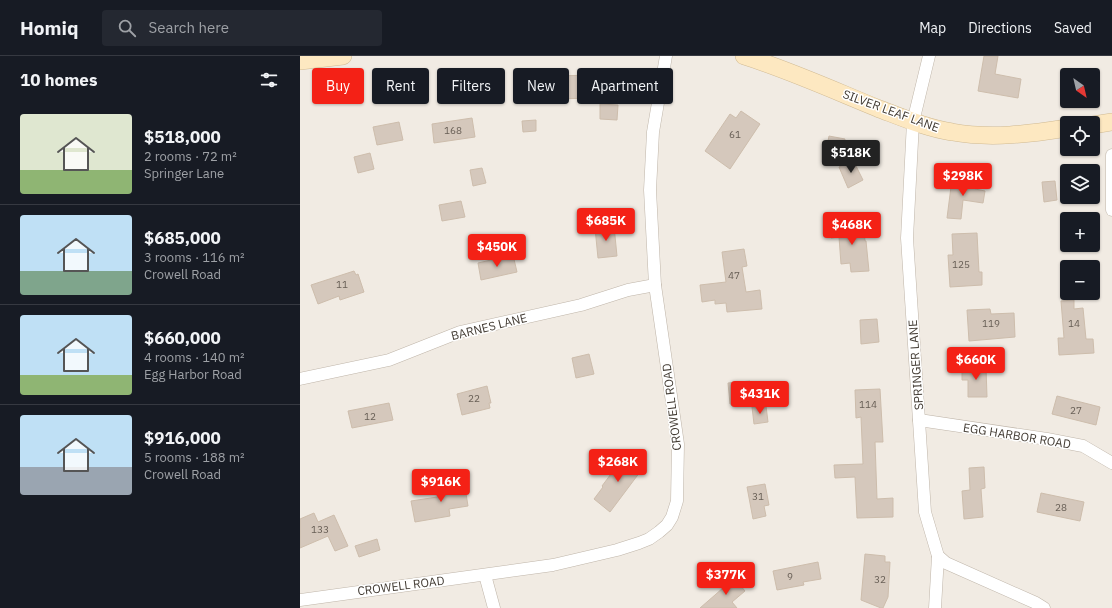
<!DOCTYPE html>
<meta charset="utf-8">
<style>
:root{--surface:#171b24;--page:#242831;--text:#f1f3f6;--muted:#9ea1a6;--line:#363941;--accent:#f42116}
body{margin:0;font-family:"IBM Plex Sans",sans-serif;background:var(--page);color:var(--text);height:100vh;display:flex;flex-direction:column;font-size:15px;white-space:nowrap}
*{box-sizing:border-box;margin:0}
p{font-size:13px;color:var(--muted)}
.icon{flex:none;width:22px;height:22px;fill:none;stroke:currentColor;stroke-width:2;stroke-linecap:round;stroke-linejoin:round}
.map{position:relative;flex:1;overflow:hidden}
.side{display:flex;flex-direction:column;background:var(--surface);width:300px}
.side>*{flex:none}
.hud{position:absolute;left:12px;top:12px;width:380px;height:36px;display:flex;gap:8px}
.needle{width:26px;rotate:146deg}
.controls{position:absolute;left:760px;top:12px;display:grid;gap:8px}
.controls a{display:grid;place-items:center;width:40px;height:40px;border-radius:4px;background:var(--surface);box-shadow:0 1px 3px #0004;font-size:20px}
.price{position:absolute;translate:-50% -34px;padding:0 9px;border-radius:4px;background:var(--accent);color:#fff;font-size:13px;line-height:26px;filter:drop-shadow(0 1px 2px #0008)}
.price::after{content:'';position:absolute;left:50%;top:24px;width:12px;height:9px;margin-left:-6px;background:inherit;clip-path:polygon(0 0,100% 0,50% 100%)}
.price.selected{background:#222;color:#fff}
ul{padding:0;list-style:none}
li{display:flex;align-items:center;gap:12px;height:100px;padding:0 20px}
li+li{border-top:1px solid var(--line)}
li span{display:grid;place-items:center;flex:none;width:112px;height:80px;border-radius:4px;color:#555}
li>.icon{margin-inline-start:auto}
span .icon{width:48px;height:48px;fill:#fffc;stroke-width:1}
li b{font-size:17px}
h2{display:flex;justify-content:space-between;align-items:center;height:48px;padding:0 20px;font-size:17px}
.pill{padding:0 14px;border-radius:4px;background:var(--surface);box-shadow:0 1px 3px #0004;font-size:14px;line-height:36px}
.pill.selected{background:var(--accent);color:#fff}
header{display:flex;align-items:center;gap:24px;box-sizing:border-box;height:56px;padding:0 20px;background:var(--surface);border-bottom:1px solid var(--line)}
header strong{font-size:19px}
nav{display:flex;gap:22px;margin-inline-start:auto;font-size:14px}
.search{width:280px;height:36px;background:var(--page);display:flex;align-items:center;gap:10px;box-sizing:border-box;padding:0 14px;border-radius:4px;color:var(--muted);font-size:15px}
main{display:flex;flex:1;min-height:0}
.map>svg:first-child{display:block}
.building{fill:#d5c8bc;stroke:#cdbdac}
.lines{fill:none;stroke-linecap:round;stroke-linejoin:round}
.street-casing{stroke:#bfb5a9;stroke-width:13}
.secondary-casing{stroke:#d0ba93;stroke-width:18}
.street{stroke:#fff;stroke-width:12}
.secondary{stroke:#fde8c1;stroke-width:17}
.labels{text-anchor:middle;stroke-width:3;stroke-linejoin:round;paint-order:stroke}
.number-label{font-size:10px;fill:#675e55}
.street-label{font-size:12px;fill:#423b33;stroke:#fff}
</style>
<header>
<strong>Homiq</strong>
<div class="search"><svg class="icon" aria-label="search" viewBox="0 0 24 24"><circle cx="10" cy="10" r="6"/><path d="M15 15l6 6"/></svg>Search here</div>
<nav><a>Map</a><a>Directions</a><a>Saved</a></nav>
</header>
<main>
<section class="side">
<h2>10 homes<svg class="icon" aria-label="filters" viewBox="0 0 24 24"><path d="M4 7h16M4 17h16"/><circle cx="9" cy="7" r="2"/><circle cx="15" cy="17" r="2"/></svg></h2>
<ul>
<li><span style="background:linear-gradient(#dfe7d0 70%,#8fb573 0)"><svg class="icon" aria-label="home" viewBox="0 0 24 24"><path d="M3 11l9-7 9 7M6 9v11h12V9"/></svg></span><div><b>$518,000</b><p>2 rooms · 72 m²</p><p>Springer Lane</p></div></li>
<li><span style="background:linear-gradient(#bfe0f5 70%,#7fa58c 0)"><svg class="icon" aria-label="home" viewBox="0 0 24 24"><path d="M3 11l9-7 9 7M6 9v11h12V9"/></svg></span><div><b>$685,000</b><p>3 rooms · 116 m²</p><p>Crowell Road</p></div></li>
<li><span style="background:linear-gradient(#bfe0f5 75%,#8fb573 0)"><svg class="icon" aria-label="home" viewBox="0 0 24 24"><path d="M3 11l9-7 9 7M6 9v11h12V9"/></svg></span><div><b>$660,000</b><p>4 rooms · 140 m²</p><p>Egg Harbor Road</p></div></li>
<li><span style="background:linear-gradient(#bfe0f5 65%,#9aa5b1 0)"><svg class="icon" aria-label="home" viewBox="0 0 24 24"><path d="M3 11l9-7 9 7M6 9v11h12V9"/></svg></span><div><b>$916,000</b><p>5 rooms · 188 m²</p><p>Crowell Road</p></div></li>
</ul>
</section>
<div class="map">
<svg width="812" height="552" viewBox="0 0 812 552">
<rect width="100%" height="100%" fill="#f1ebe3"/>
<g class="building">
<polygon points="684,0 698,0 695,18 721,23 718,42 678,35"/>
<polygon points="298,19 299,42 249,43 249,20"/>
<polygon points="300,48 318,49 317,64 300,63"/>
<polygon points="441,55 460,68 430,113 405,95 430,58 436,62"/>
<polygon points="172,62 175,81 134,87 132,68"/>
<polygon points="236,64 236,75 223,76 222,65"/>
<polygon points="99,66 103,84 77,89 73,71"/>
<polygon points="529,80 545,83 542,103 525,100"/>
<polygon points="70,97 74,113 58,117 54,101"/>
<polygon points="553,104 563,124 548,132 539,111"/>
<polygon points="182,112 186,127 173,130 170,114"/>
<polygon points="652,123 677,126 675,133 685,135 683,147 663,144 661,163 647,162"/>
<polygon points="755,125 757,144 744,146 742,126"/>
<polygon points="161,145 165,161 142,165 139,149"/>
<polygon points="560,167 561,175 564,174 565,185 566,185 569,215 551,216 550,207 541,208 539,181 531,182 530,169"/>
<polygon points="314,170 317,200 298,202 295,172"/>
<polygon points="677,177 679,216 682,216 682,229 650,231 648,199 653,199 652,178"/>
<polygon points="444,193 447,210 442,211 446,236 460,234 462,253 427,256 426,247 415,248 415,244 402,246 400,229 426,226 422,196"/>
<polygon points="213,199 217,216 181,224 178,207"/>
<polygon points="54,215 56,219 58,218 64,236 40,244 39,240 18,248 11,229"/>
<polygon points="774,244 774,253 783,252 786,283 793,283 794,297 759,299 758,282 764,282 761,245"/>
<polygon points="690,253 691,258 714,257 715,281 669,285 667,254"/>
<polygon points="577,263 579,286 561,288 560,264"/>
<polygon points="289,298 294,318 276,322 272,302"/>
<polygon points="662,311 686,311 687,341 668,341 668,324 662,324"/>
<polygon points="450,325 452,348 432,350 431,348 430,348 428,327"/>
<polygon points="187,330 191,347 189,347 190,352 162,359 157,338"/>
<polygon points="580,333 583,386 575,386 577,443 593,442 593,461 557,462 555,421 535,422 534,409 563,408 561,361 556,362 555,334"/>
<polygon points="757,340 800,351 796,369 752,358"/>
<polygon points="89,347 93,364 52,372 48,355"/>
<polygon points="466,350 468,366 454,368 452,351"/>
<polygon points="325,399 343,412 310,456 294,443 303,431 302,430"/>
<polygon points="684,411 685,432 681,433 683,461 664,463 662,435 670,434 669,412"/>
<polygon points="164,425 168,450 149,453 150,460 115,466 111,445 144,440 142,429"/>
<polygon points="465,428 469,449 464,450 466,460 453,463 447,431"/>
<polygon points="741,437 784,446 780,465 737,456"/>
<polygon points="14,457 18,466 34,459 48,490 35,495 28,480 0,492 0,463"/>
<polygon points="77,483 80,494 59,501 55,490"/>
<polygon points="565,498 585,500 585,506 590,506 588,541 583,552 581,552 561,544"/>
<polygon points="518,506 521,523 503,526 504,529 477,534 473,515"/>
<polygon points="433,521 445,535 432,546 437,552 400,552 423,532 421,530"/>
</g>
<g class="lines">
<defs>
<g id="street">
<polyline points="629,0 613,66 607,182 625,456 638,500 646,507 736,547 744,552"/>
<polyline points="812,99 812,154"/>
<polyline points="0,323 89,304 160,276 281,249 328,234 355,229"/>
<polyline points="619,364 747,383 783,390 812,407"/>
<polyline points="185,519 194,552"/>
<polyline points="0,544 253,509 317,494 339,487 349,483 359,476 367,469 372,461 377,445 378,388 355,229 350,134 353,76 366,0"/>
<polyline points="635,552 638,500"/>
</g>
<g id="secondary">
<path d="M444,0C489,14 533,34 577,52C601,61 626,72 652,76C691,83 729,78 767,72"/>
<polyline points="0,5 43,0"/>
<polyline points="793,69 812,66"/>
</g>
</defs>
<use href="#street" class="street-casing"/>
<use href="#secondary" class="secondary-casing"/>
<use href="#street" class="street"/>
<use href="#secondary" class="secondary"/>
</g>
<g class="labels">
<g class="number-label">
<text x="153" y="78">168</text>
<text x="435" y="82">61</text>
<text x="661" y="212">125</text>
<text x="434" y="223">47</text>
<text x="42" y="232">11</text>
<text x="691" y="271">119</text>
<text x="774" y="271">14</text>
<text x="174" y="346">22</text>
<text x="568" y="352">114</text>
<text x="776" y="358">27</text>
<text x="70" y="364">12</text>
<text x="458" y="444">31</text>
<text x="761" y="455">28</text>
<text x="20" y="477">133</text>
<text x="490" y="524">9</text>
<text x="580" y="527">32</text>
</g>
<g class="street-label">
<text transform="translate(591 55) rotate(20)" y="4">SILVER LEAF LANE</text>
<text transform="translate(189 271) rotate(-14)" y="4">BARNES LANE</text>
<text transform="translate(616 309) rotate(-94)" y="4">SPRINGER LANE</text>
<text transform="translate(372 351) rotate(-97)" y="4">CROWELL ROAD</text>
<text transform="translate(717 380) rotate(9)" y="4">EGG HARBOR ROAD</text>
<text transform="translate(101 530) rotate(-7)" y="4">CROWELL ROAD</text>
</g>
</g>
</svg>
<div class="controls">
<a><svg class="needle" viewBox="-14 -14 28 28"><path d="M0-13l5 13h-10z" fill="#e53935"/><path d="M0 13l5-13h-10z" fill="#9ea1a6"/></svg></a>
<a><svg class="icon" aria-label="locate" viewBox="0 0 24 24"><circle cx="12" cy="12" r="6"/><path d="M12 2v4M12 18v4M2 12h4M18 12h4"/></svg></a>
<a><svg class="icon" aria-label="layers" viewBox="0 0 24 24"><path d="M12 4l9 5-9 5-9-5zM3 14l9 5 9-5"/></svg></a>
<a>+</a>
<a>−</a>
</div>
<b class="price selected" style="left:551px;top:118px">$518K</b>
<b class="price" style="left:663px;top:141px">$298K</b>
<b class="price" style="left:306px;top:186px">$685K</b>
<b class="price" style="left:552px;top:190px">$468K</b>
<b class="price" style="left:197px;top:212px">$450K</b>
<b class="price" style="left:676px;top:325px">$660K</b>
<b class="price" style="left:460px;top:359px">$431K</b>
<b class="price" style="left:318px;top:427px">$268K</b>
<b class="price" style="left:141px;top:447px">$916K</b>
<b class="price" style="left:426px;top:540px">$377K</b>
<div class="hud">
<a class="pill selected">Buy</a>
<a class="pill">Rent</a>
<a class="pill">Filters</a>
<a class="pill">New</a>
<a class="pill">Apartment</a>
</div>
</div>
</main>
